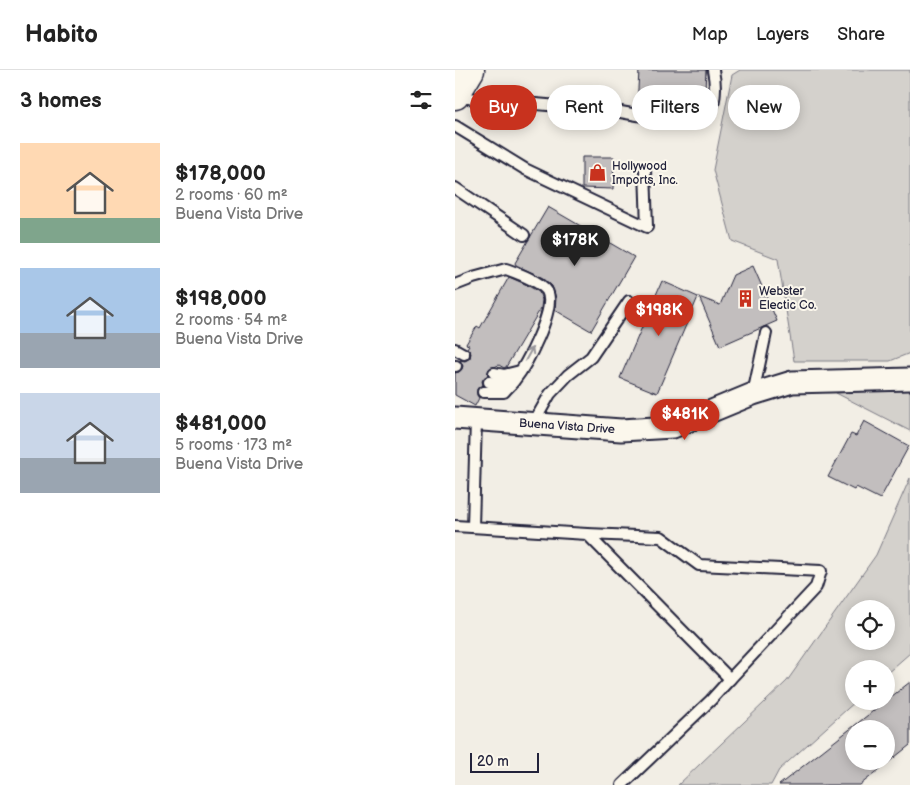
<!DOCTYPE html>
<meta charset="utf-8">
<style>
:root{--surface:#fff;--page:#f6f6f6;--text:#222;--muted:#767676;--line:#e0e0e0;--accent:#c8321e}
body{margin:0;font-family:"Balsamiq Sans",sans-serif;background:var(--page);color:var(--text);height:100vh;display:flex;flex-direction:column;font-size:19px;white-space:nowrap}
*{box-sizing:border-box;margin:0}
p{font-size:16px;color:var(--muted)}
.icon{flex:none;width:28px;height:28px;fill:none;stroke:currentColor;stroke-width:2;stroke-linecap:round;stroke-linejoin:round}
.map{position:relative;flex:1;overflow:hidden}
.side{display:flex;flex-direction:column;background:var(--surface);width:455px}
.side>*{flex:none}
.hud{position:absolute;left:15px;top:15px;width:365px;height:45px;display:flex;gap:10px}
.controls{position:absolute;left:390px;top:530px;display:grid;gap:10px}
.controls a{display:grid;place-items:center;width:50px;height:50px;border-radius:50%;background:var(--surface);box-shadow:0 2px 12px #0003;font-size:25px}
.scale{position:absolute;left:15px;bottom:12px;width:69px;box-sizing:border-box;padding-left:5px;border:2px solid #22223b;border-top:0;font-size:14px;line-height:18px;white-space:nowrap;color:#22223b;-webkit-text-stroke:4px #fbf7ec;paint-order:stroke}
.price{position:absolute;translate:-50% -42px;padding:0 11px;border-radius:18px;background:var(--accent);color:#fff;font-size:16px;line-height:32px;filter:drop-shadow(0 1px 2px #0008)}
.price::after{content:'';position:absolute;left:50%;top:30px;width:15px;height:11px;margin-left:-8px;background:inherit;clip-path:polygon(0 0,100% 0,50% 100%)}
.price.current{background:#222;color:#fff}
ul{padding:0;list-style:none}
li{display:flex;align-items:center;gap:15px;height:125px;padding:0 20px}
li span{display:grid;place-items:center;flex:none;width:140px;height:100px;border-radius:0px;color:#555}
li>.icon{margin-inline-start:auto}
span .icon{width:60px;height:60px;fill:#fffc;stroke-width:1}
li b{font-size:21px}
h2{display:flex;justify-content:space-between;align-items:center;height:60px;padding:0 20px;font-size:21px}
.pill{padding:0 18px;border-radius:22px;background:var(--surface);box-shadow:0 2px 12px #0003;font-size:18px;line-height:45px}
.pill.current{background:var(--accent);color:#fff}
header{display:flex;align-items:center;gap:30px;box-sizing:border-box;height:70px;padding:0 25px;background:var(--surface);border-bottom:1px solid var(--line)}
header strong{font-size:24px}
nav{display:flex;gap:28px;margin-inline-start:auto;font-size:18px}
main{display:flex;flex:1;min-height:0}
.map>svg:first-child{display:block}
.green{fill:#d4d1cc;stroke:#7b7a84;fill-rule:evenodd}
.building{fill:#c2bebe;stroke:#22223b;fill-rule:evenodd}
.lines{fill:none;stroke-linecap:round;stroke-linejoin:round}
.service-casing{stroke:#22223b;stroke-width:14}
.minor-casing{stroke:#22223b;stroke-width:25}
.primary-casing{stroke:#22223b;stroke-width:31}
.service{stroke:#fbf7ec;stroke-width:10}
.minor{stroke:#fbf7ec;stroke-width:21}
.primary{stroke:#fbf7ec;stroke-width:28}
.oneway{stroke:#99979c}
.labels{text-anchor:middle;stroke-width:4;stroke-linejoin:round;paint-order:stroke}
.poi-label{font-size:12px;fill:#22223b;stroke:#fbf7ec;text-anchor:start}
.street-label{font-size:12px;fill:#22223b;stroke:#fbf7ec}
</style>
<header>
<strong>Habito</strong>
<nav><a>Map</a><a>Layers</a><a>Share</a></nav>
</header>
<main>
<section class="side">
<h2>3 homes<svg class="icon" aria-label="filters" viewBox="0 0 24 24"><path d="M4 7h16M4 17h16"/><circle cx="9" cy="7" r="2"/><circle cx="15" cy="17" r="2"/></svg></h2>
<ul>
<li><span style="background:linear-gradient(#ffd9b3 75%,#7fa58c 0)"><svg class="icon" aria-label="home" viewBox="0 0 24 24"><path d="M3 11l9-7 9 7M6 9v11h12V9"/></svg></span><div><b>$178,000</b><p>2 rooms · 60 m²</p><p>Buena Vista Drive</p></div></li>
<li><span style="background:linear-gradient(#a9c7e8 65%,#9aa5b1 0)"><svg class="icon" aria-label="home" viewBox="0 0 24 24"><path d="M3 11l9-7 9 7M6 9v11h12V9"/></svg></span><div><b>$198,000</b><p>2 rooms · 54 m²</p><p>Buena Vista Drive</p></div></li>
<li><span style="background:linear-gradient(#c9d6e8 65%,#9aa5b1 0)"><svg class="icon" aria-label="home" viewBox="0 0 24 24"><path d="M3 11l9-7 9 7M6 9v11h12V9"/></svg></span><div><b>$481,000</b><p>5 rooms · 173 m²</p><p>Buena Vista Drive</p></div></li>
</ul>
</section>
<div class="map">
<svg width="455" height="715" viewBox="0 0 455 715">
<rect width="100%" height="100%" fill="#f2eee5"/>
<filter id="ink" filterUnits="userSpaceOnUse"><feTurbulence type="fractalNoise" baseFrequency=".02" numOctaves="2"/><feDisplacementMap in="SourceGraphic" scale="10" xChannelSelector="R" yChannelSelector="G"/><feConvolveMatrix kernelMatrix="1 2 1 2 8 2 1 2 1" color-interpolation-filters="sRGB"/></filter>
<g filter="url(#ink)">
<g class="green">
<polygon points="285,0 455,0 455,283 435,291 339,291 323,189 277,171 258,100 277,5"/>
<polygon points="455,317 455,361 381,323"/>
<path d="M455,408V583L431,604V599H399V631H401L324,700L316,715H223L332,611L421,485ZM399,539H431V571H399Z"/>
</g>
<g class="building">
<polygon points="184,0 251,0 249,39 182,38"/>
<polygon points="127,87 159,87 158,119 127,118"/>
<polygon points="93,137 179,187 136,261 100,240 101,228 97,216 88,208 61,195 60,193"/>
<polygon points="298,196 322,251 265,276 244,227 265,235 278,205"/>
<polygon points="54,207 70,214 84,222 87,230 86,238 51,297 49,298 44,295 34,299 33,305 29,308 27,311 28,315 22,319 22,325 24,328 20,336 0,325 0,303 4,302 7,299 8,296 5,290 10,291 15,288 16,283 12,278 14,275 11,274 22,256 25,258"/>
<polygon points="207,211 243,227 202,323 165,308"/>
<polygon points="409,351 454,376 425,429 401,417 399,420 373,407 396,364 401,366"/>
<path d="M455,612V675L405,715H324ZM399,659H431V691H399Z"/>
</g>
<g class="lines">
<defs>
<g id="service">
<path d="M1,27L160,41L188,46H253C261,33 261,15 258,0"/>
<polyline points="0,56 70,99 192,157 190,100"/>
<polyline points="0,118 69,165"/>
<path d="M0,215L18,208L51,199C62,203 85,211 92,221C102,238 71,296 59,311C56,315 52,318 49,322H28"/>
<polyline points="0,279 9,284"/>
<polyline points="0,296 1,296"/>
<polyline points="39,303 49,305 65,301"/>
<polyline points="34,312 47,313 59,309"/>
<polyline points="298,324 311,263"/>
<polyline points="78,354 95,324 113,305 136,287 174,231"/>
<polyline points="0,456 132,464 275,609 256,630 167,715"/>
<polyline points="18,457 21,350"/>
<polyline points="132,464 206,467 244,495 366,501 361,517 275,609"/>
</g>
<polyline id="minor" points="0,348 166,360 218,357 298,324 337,312 455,309"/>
<polyline id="primary" points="0,25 15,0"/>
</defs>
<use href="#service" class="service-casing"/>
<use href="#minor" class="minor-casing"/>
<use href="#primary" class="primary-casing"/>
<use href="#service" class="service"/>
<use href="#minor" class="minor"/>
<use href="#primary" class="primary"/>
</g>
<defs><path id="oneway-shaft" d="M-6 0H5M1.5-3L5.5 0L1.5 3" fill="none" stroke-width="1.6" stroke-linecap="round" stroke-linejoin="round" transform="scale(1.25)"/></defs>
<use class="oneway" href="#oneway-shaft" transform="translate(74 284) rotate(-61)"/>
</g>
<defs>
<symbol id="shop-bare" viewBox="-9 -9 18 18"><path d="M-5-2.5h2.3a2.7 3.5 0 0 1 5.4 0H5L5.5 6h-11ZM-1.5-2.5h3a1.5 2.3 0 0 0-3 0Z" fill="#c8321e" stroke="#fbf7ec" stroke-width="2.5" paint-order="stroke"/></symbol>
<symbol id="building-bare" viewBox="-9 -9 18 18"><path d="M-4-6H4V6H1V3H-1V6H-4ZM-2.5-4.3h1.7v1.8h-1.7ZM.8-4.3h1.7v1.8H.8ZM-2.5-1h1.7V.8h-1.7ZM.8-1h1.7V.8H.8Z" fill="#c8321e" stroke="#fbf7ec" stroke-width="2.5" paint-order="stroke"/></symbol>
</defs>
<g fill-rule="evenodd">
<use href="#shop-bare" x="130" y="90" width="25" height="25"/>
<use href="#building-bare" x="278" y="216" width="25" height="25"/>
</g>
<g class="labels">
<g class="poi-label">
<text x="157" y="100">Hollywood<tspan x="157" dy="14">Imports, Inc.</tspan></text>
<text x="304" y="225">Webster<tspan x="304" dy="14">Electic Co.</tspan></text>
</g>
<g class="street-label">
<text transform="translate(112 356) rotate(4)" y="4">Buena Vista Drive</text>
</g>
</g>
</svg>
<div class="controls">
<a><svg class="icon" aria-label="locate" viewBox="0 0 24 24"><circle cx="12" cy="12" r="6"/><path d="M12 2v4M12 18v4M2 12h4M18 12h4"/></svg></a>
<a>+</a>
<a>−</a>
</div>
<div class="scale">20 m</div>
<b class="price current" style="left:120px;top:197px">$178K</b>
<b class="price" style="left:204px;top:267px">$198K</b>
<b class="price" style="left:230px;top:371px">$481K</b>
<div class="hud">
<a class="pill current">Buy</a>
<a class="pill">Rent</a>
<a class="pill">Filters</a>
<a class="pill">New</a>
</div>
</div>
</main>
